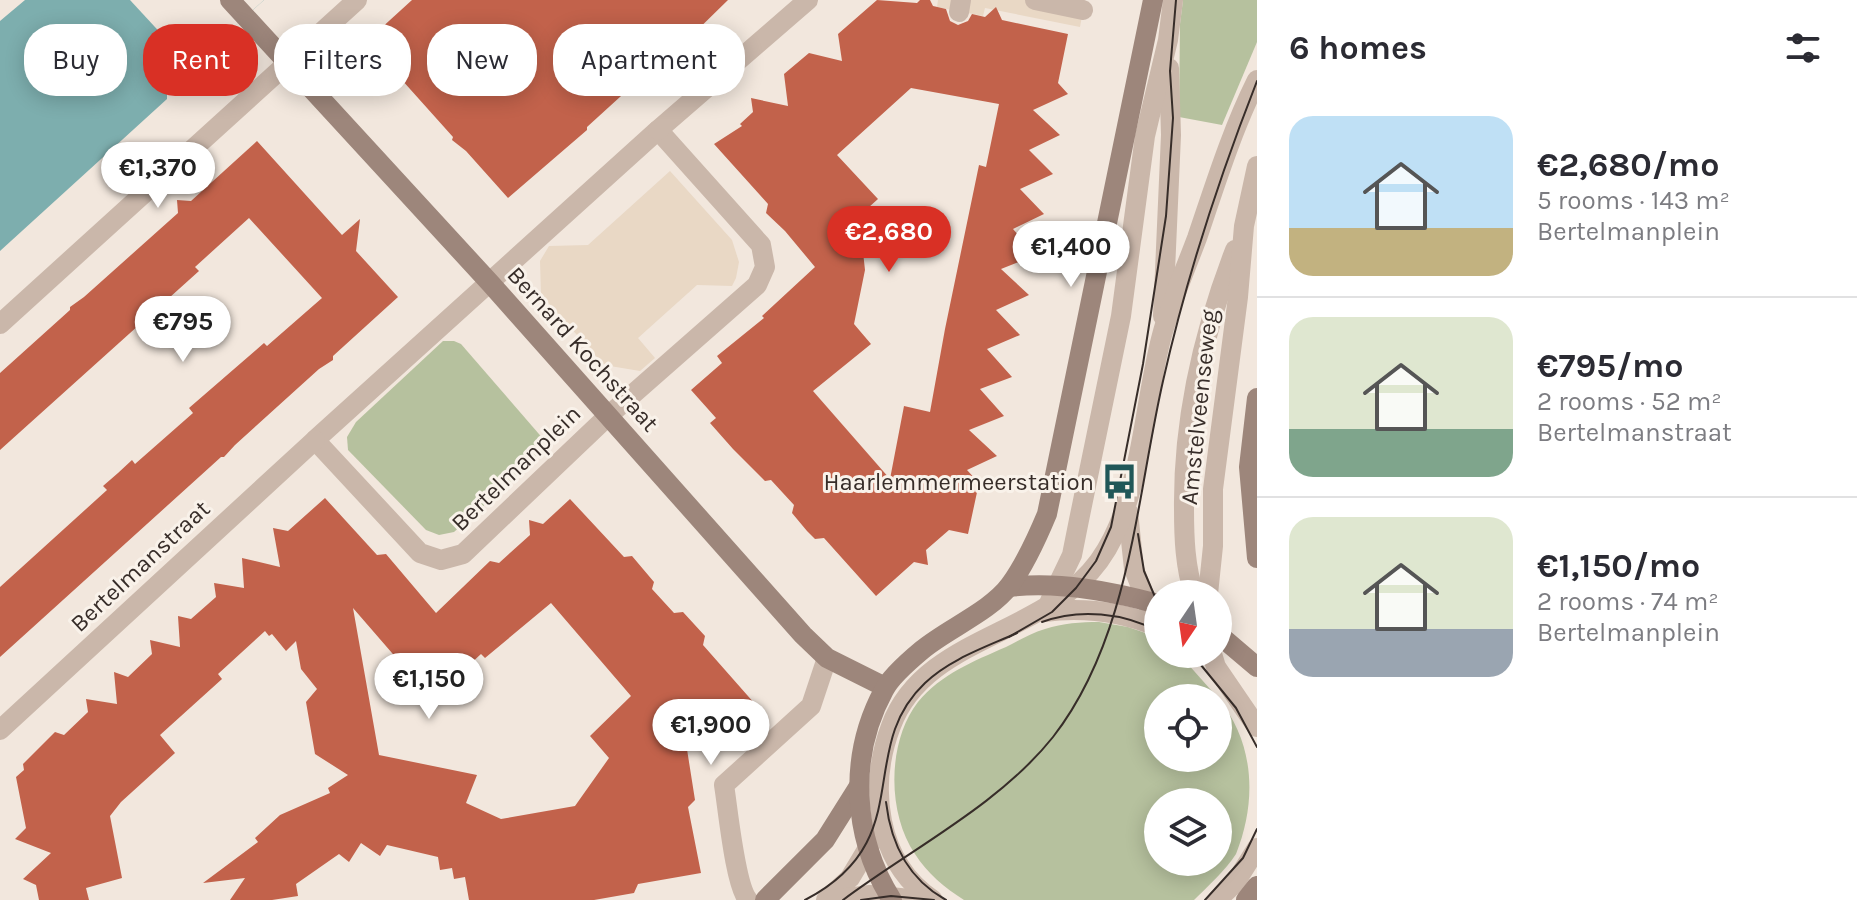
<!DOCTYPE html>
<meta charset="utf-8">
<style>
:root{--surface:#fff;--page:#f7f7f7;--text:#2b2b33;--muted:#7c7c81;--line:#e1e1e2;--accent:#d93025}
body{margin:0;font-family:Karla,sans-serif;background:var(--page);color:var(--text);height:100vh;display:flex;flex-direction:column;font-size:30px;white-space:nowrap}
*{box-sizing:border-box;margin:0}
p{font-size:26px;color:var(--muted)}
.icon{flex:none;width:44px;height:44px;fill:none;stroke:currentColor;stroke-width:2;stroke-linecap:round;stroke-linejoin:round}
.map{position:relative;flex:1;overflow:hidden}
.panel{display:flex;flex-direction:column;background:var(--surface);width:600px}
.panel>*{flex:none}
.banner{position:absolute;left:24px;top:24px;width:760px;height:72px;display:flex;gap:16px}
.needle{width:52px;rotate:193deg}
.fabs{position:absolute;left:1144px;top:580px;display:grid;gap:16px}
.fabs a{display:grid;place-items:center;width:88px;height:88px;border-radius:50%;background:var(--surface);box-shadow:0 4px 20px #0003;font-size:40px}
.price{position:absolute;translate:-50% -68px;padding:0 18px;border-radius:28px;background:#fff;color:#222;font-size:26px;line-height:52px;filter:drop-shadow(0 2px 4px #0008)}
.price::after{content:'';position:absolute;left:50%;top:48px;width:24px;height:18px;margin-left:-12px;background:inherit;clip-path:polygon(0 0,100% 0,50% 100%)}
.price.active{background:var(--accent);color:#fff}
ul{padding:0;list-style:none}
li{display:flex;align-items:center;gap:24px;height:200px;padding:0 32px}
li+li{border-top:2px solid var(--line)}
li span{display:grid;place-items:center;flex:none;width:224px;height:160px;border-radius:24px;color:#555}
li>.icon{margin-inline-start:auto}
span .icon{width:96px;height:96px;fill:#fffc;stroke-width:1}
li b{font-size:34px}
h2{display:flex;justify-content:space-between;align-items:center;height:96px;padding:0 32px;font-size:34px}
.tag{padding:0 28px;border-radius:32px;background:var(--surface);box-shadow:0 4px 20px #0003;font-size:28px;line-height:72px}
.tag.active{background:var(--accent);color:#fff}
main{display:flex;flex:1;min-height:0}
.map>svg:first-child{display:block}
.green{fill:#b6c19e;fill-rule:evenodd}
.plaza{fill:#e9d8c5}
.water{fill:#7daeae}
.pier{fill:#f2e7dd}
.building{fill:#c2624b;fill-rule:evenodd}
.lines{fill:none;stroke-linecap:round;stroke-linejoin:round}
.lane{stroke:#cab7aa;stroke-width:20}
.street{stroke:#cab7aa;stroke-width:20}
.secondary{stroke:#9d867b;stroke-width:20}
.tram{stroke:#372d29;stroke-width:2}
.labels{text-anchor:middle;stroke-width:6;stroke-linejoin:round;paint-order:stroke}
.street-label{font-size:24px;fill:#372d29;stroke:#f9f2ea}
.poi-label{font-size:24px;fill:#372d29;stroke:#f9f2ea;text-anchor:end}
</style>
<main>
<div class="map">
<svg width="1257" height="900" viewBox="0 0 1257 900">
<rect width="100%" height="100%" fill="#f2e7dd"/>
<g class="green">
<polygon points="1183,0 1257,0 1257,42 1222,125 1179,117 1180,24"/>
<polygon points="443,341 454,341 461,344 545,441 532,463 454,532 439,535 426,530 348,450 347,437 356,422"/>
<path d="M1099,622L1128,627L1154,636L1158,639V654H1179L1218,698H1158V758H1218V698C1255,743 1257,802 1236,854C1225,871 1209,885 1194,900H964C945,888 927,873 915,854C887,813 887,742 918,702C941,674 974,661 1006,647C1018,641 1031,633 1045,629C1063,623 1081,622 1099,622ZM1158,802H1218V862H1158Z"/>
</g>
<g class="plaza">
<polygon points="938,0 1085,0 1080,27 985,8 983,16 937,7"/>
<polygon points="670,171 732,240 739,262 736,278 732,286 697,285 638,338 655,358 640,371 604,365 541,295 540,261 549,246 588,245"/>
</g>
<polygon class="water" points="25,0 264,0 167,87 167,99 0,251 0,21"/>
<polygon class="pier" points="130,0 264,0 191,66"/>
<g class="building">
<polygon points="412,0 728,0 681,46 665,56 587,127 587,130 508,198 466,151 452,140 453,137 367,41"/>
<path d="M877,0L917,3L920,0H930L933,6L946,9L950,21L958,25L968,21L972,14L985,17L996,7L1002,20L1068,34L1058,83L1068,94L1033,110L1060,135L1029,150L1053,174L1020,189L1044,214L1013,229L1036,255L1001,269L1029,295L996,310L1020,335L987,349L1012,377L980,389L1004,416L969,430L997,456L967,470L979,483L968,534L949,530L926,550L928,565L914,562L876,596L824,538L815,539L807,531L792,513L794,505L771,480L765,481L733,449L710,423L716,418L691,390L722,363L717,356L764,318L762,316L815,267L785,231L766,213L768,204L714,144L742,126L740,124L753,112L751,98L788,106L784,74L809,53L842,61L838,34ZM911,88L999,104L986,167L979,165L945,329L930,412L904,406L890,479L813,391L871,344L854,324L865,270L859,216L878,199L837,155Z"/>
<polygon points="257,141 342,235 360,219 356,251 398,297 333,356 333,360 319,369 235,445 224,457 221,457 210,467 0,657 0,587 107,490 103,486 118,473 132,460 135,464 193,413 189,408 264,343 267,346 322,298 249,218 195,267 199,271 0,450 0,373 70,310 70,307 84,297 178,213 177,200 191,201"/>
<path d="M325,498L377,555L386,554L436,613L490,561L499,563L530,535L529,520L543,524L570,499L624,557L632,556L654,582L652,589L674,613L683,612L705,636L703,645L755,704L718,737L720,751L686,743L695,800L688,807L701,873L638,884L634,893L594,900H469L465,877L454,879L452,868L440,870L438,857L387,845L380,856L361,843L349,862L339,854L296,884L298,896L272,900H230L245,878L203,883L258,842L255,838L280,815L330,793L328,788L348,775L315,754L306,702L317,689L301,669L296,641L286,651L272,634L269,636L265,631L218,674L222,679L160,735L175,753L121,802L110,816L122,878L86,888L89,900H39L36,885L23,879L51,853L15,839L26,828L16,777L24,770L23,764L55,732L64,735L88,712L86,699L117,704L114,672L128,677L152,654L150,640L180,647L178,616L191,619L216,597L214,583L244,588L242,558L280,567L273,528L288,531ZM551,603L631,696L590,736L609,758L575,806L501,819L466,803L477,775L379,755L353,608L405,668L413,661L447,663L454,672L462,665L468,666L481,654L485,658Z"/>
</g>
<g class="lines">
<g class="lane">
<polyline points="1163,316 1171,135 1169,68"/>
<polyline points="1128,512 1134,569 1156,626"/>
<path d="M1194,594C1185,566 1184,538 1184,509C1183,419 1203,333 1235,250"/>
<polyline points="1208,594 1213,546 1213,489 1238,297 1244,226 1257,166"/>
<polyline points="1050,601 1072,555 1079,520 1121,316 1145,136 1168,40 1173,0"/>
<path d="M1044,612C1084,607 1120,611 1158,627"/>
<polyline points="1212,654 1216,667 1257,727"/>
<polyline points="826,900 850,878 874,838"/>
<polyline points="831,900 870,895 920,900"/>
<path d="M933,900C876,862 868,786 891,726C924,636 1045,636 1099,561C1142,502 1143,405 1162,335C1171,302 1185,270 1197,238C1215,185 1232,130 1257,80"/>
<polyline points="1217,900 1235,883 1257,848"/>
</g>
<g class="street">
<polyline points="1035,0 1083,10"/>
<polyline points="959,12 961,0"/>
<polygon points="658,130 761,245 765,267 757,285 608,416 463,554 441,560 420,553 315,440"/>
<polyline points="658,130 808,0"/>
<polyline points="0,324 357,0"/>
<polyline points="0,730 315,440"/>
<path d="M748,900C735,885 728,809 724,785L811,706L827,658"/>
</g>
<g class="secondary">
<polyline points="230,0 491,284 803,635 827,658 885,687"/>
<polyline points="1257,398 1249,467 1257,558"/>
<path d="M1009,587C1058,581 1110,591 1158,604"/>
<polyline points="1218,634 1257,667"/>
<polyline points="765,900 825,840 859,786"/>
<path d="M892,900C852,837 848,756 884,690C891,676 910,660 922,650C947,629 991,611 1010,585C1026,563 1037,538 1047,514L1153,0"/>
<polyline points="1246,900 1257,886"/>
</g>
<g class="tram">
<polyline points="1138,534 1144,571 1158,604"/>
<path d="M1042,622C1080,608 1123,613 1158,631"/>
<polyline points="1009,637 1052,612 1076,588 1096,561 1111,527 1143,364 1166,216 1173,118 1170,71 1176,0"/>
<polyline points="1192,654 1236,708 1257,747"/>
<path d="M886,802C891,845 908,879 946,900"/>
<path d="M805,900C920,840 854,750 925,683C950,659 986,647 1017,633"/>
<path d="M843,900C911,849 999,805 1053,737C1130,638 1136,500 1163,381C1186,279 1219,178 1257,81"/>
<polyline points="861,900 891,896 934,900"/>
<polyline points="1205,900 1243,858 1257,829"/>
</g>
</g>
<defs>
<symbol id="bus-bare" viewBox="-9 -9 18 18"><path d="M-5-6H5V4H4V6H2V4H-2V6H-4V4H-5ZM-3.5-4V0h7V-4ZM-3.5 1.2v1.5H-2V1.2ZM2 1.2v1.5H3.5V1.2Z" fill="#205758" stroke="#f9f2ea" stroke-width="2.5" paint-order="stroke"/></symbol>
</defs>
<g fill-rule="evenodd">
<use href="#bus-bare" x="1094" y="456" width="51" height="51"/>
</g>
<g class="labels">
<g class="street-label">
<text transform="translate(583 349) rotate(48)" y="8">Bernard Kochstraat</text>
<text transform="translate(1199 407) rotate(-84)" y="8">Amstelveenseweg</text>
<text transform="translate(516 468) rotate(-44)" y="8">Bertelmanplein</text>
<text transform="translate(140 566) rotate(-43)" y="8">Bertelmanstraat</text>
</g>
<g class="poi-label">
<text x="1094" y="490">Haarlemmermeerstation</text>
</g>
</g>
</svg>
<div class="fabs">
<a><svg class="needle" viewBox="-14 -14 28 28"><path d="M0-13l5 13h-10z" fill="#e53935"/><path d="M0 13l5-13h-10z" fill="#7c7c81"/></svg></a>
<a><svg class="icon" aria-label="locate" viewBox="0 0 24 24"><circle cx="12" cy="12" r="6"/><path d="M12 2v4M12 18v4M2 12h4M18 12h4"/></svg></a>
<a><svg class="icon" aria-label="layers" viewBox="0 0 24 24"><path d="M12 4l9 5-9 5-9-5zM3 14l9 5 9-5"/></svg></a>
</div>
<b class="price" style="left:158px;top:210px">€1,370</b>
<b class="price active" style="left:889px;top:274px">€2,680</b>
<b class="price" style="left:1071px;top:289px">€1,400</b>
<b class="price" style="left:183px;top:364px">€795</b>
<b class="price" style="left:429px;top:721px">€1,150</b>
<b class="price" style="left:711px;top:767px">€1,900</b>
<div class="banner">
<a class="tag">Buy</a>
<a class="tag active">Rent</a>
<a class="tag">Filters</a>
<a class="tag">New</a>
<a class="tag">Apartment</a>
</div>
</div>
<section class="panel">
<h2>6 homes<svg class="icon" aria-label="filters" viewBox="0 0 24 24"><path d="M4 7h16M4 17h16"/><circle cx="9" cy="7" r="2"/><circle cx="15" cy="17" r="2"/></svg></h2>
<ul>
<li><span style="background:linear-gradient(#bfe0f5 70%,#c2b280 0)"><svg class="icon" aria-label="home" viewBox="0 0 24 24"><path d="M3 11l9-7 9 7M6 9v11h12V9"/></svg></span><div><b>€2,680/mo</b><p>5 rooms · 143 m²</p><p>Bertelmanplein</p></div></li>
<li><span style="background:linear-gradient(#dfe7d0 70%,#7fa58c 0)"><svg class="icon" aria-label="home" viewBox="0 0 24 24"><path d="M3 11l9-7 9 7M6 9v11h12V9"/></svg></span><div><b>€795/mo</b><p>2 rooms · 52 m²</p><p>Bertelmanstraat</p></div></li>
<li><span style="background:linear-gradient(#dfe7d0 70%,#9aa5b1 0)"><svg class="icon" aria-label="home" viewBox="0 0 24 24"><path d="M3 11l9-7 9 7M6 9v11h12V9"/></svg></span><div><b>€1,150/mo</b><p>2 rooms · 74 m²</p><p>Bertelmanplein</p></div></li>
</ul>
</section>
</main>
